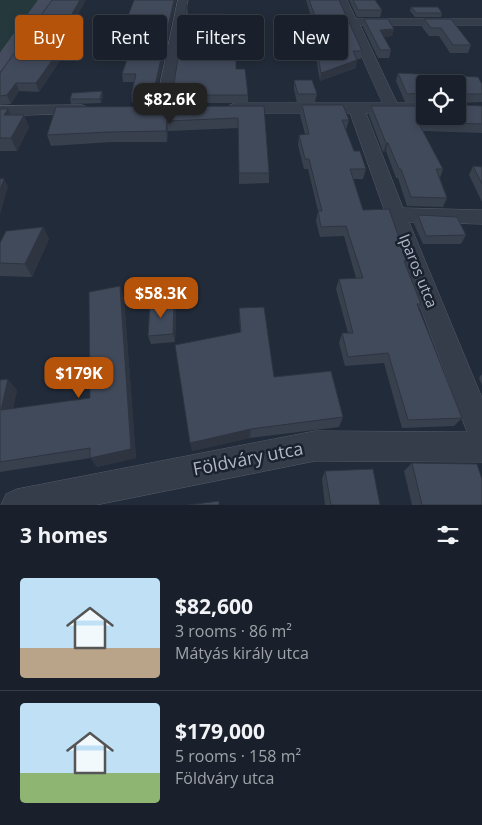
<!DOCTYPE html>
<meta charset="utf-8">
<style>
:root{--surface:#1a202b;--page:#272d37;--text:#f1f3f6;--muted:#9fa3a9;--line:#383e47;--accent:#b45309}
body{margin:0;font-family:"Open Sans",sans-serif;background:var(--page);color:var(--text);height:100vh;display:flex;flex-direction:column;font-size:19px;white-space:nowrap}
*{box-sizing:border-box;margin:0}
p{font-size:16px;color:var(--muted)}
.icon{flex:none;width:28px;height:28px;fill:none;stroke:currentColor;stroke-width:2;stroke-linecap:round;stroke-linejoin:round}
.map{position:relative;height:505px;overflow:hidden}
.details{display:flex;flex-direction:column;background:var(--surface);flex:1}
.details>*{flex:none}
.hud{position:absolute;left:15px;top:15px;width:452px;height:45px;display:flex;gap:10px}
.fabs{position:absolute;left:416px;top:75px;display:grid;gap:10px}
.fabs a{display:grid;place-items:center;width:50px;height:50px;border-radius:5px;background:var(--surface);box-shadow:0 2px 8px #0003,0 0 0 1px var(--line);font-size:25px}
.price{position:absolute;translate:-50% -42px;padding:0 11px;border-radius:10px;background:var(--accent);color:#fff;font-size:16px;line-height:32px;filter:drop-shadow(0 1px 2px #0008)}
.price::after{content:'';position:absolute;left:50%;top:30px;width:15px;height:11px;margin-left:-8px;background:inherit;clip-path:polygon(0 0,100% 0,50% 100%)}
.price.active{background:#222;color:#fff}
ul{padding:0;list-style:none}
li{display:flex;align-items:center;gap:15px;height:125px;padding:0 20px}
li+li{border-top:1px solid var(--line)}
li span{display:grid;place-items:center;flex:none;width:140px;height:100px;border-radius:5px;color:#555}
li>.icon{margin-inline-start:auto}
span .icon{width:60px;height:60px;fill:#fffc;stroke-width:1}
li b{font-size:21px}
h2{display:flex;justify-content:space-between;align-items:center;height:60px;padding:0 20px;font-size:21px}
.chip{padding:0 18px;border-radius:5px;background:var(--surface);box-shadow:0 2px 8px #0003,0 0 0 1px var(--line);font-size:18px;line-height:45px}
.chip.active{background:var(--accent);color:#fff}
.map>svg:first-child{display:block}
.green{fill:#25393c}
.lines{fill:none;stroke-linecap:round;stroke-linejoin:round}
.minor-casing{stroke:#545a68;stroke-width:1}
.secondary-casing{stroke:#545a68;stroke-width:1}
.minor{fill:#363d4a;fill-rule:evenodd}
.secondary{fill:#444c5d;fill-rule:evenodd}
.wall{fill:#38404e}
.shaded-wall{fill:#2e3440}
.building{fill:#414a5b;stroke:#2e3440}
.labels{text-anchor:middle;stroke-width:5;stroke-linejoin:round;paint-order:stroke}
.street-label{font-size:15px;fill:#b1b7c6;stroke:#1b222f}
.near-street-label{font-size:18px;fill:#b1b7c6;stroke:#1b222f}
</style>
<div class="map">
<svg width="482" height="505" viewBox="0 0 482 505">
<rect width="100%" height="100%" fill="#222b39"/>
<polygon class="green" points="0,0 46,0 0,72"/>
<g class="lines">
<defs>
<g id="minor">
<polygon points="178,0 188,0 171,109 168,112 158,112 155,109"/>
<polygon points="337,0 347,0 356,19 482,19 482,25 360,25 397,103 425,103 425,113 366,113 403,208 482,210 482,224 409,222 482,398 482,462 315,461 96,505 1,505 6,494 17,489 315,431 467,432 386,215 350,113 235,113 230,111 227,108 230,105 235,103 382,103"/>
<polygon points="82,105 87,107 90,110 87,113 0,116 0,106"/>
</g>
<polygon id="secondary" points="39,0 53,0 6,70 0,71 0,54"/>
</defs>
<use href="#minor" class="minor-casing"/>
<use href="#secondary" class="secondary-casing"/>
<use href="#minor" class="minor"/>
<use href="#secondary" class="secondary"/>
</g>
<g class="wall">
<polygon points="134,0 176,0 154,103 132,103 131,95 134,82 123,82 122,74 126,62 124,54 126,50 125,43 131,24 129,24 128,16"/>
<polygon points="306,0 339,0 362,51 361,59 356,59 356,68 320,81 315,52 311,52 302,23 302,16 311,16"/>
<polygon points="349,0 375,0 382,10 380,17 357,17"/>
<polygon points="411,7 442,13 441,17 415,17 410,11"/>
<polygon points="188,14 225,53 236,69 248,95 248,103 173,103 172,95"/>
<polygon points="364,19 394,29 392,36 384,37 391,50 389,58 378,58 363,27"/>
<polygon points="424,19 471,45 468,53 450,53 439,36 429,36 422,27"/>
<polygon points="74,22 75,27 62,53 63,56 39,92 19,91 11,104 0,105 0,73"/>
<polygon points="398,73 482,84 482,102 460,103 459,104 461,105 482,106 482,133 423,131 443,169 440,178 447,198 443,207 407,206 398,178 396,178 386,151 383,152 369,115 371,106 458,116 425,84 425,102 405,102 396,81"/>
<polygon points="294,80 317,94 315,102 297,103 294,89"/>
<polygon points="102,91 103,96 101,103 71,104 70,99"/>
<polygon points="302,105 349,120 346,130 354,151 366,169 363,179 353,179 363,210 407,261 406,265 421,304 419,309 462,418 454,426 402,428 384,363 345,366 339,343 342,333 348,333 336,289 339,279 356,278 344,236 320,237 316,221 318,211 308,169 304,169 298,145 299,135 305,134 300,115"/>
<polygon points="264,106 269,173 269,183 239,184 239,128 168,131 167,142 112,142 51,146 47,135"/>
<polygon points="0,109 10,115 24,115 29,127 17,151 0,151"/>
<polygon points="473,166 482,167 482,202 469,175"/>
<polygon points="418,215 466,235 461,244 423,244 414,224"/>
<polygon points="43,227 49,239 32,277 0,276 0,243"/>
<polygon points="120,286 124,299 136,458 97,467 91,458 0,472 0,380 17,390 13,409 90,398"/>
<polygon points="174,302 176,310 175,342 151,344 148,336"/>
<polygon points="239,308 274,377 343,417 339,427 250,438 192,451 240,332"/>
<polygon points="482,374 482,385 479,378"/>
<polygon points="412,463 482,505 412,505 404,471"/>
<polygon points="325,471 380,505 325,505 322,479"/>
</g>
<g class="shaded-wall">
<polygon points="80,0 86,0 74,22 75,27 62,53 63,56 39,92 36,83 58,48 69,19"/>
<polygon points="174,0 176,0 154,103 153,95"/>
<polygon points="394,29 392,36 378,38 380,30"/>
<polygon points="357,60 356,68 320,81 321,73"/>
<polygon points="16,83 19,91 11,104 7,95"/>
<polygon points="102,91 103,96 101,103 100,99"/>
<polygon points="8,109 13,122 4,115"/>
<polygon points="24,115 29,127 17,151 11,138"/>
<polygon points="167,121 168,131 167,142 166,131"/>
<polygon points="386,143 388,143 386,151 383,152"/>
<polygon points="4,178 8,187 0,215 0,191"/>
<polygon points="43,227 49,239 32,277 25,264"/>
<polygon points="120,286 124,299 136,458 97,467 90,458"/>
<polygon points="174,302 176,310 175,342 173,334"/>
<polygon points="8,379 17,390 11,420 1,410"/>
<polygon points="251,429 250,438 192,451 190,443"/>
</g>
<g class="building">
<polygon points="52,0 80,0 69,19 73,19 58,48 61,48 36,83 16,83 7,95 0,96 0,73"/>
<polygon points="134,0 174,0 153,95 131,95 136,74 122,74 129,54 124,54 129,43 125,43 133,16 128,16"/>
<polygon points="309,0 339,0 362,51 353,51 357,60 321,73 316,45 312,45 302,16 315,16"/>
<polygon points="353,0 375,0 382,10 358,10"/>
<polygon points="187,4 188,14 224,14 225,53 236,52 236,69 245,69 248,95 172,95"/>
<polygon points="411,7 438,7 442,13 416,13"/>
<polygon points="364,19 388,19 394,29 380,30 391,50 380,50"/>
<polygon points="424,19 451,19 471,45 453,45 441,28 431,28"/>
<polygon points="398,73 478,77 482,84 482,94 460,94 459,104 461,105 482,106 482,124 418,122 443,169 436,169 447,198 411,197 401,169 399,169 388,143 386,143 371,106 425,106 425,116 458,116 458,84 425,84 425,93 407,94"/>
<polygon points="294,80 312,80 317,94 298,94"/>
<polygon points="102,91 100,99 70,99 72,93"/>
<polygon points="302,105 343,105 349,120 342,120 354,151 360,151 366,169 350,169 363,210 389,209 407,261 404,261 421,304 417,304 462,418 408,420 388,353 348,357 342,333 353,333 339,279 363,278 346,226 321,227 318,211 322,211 309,159 305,159 299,135 309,134"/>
<polygon points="264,106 269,173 239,173 238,118 167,121 166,131 109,132 47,135 56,107"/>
<polygon points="0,109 8,109 4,115 24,115 11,138 0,138"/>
<polygon points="473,166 482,167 482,184"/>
<polygon points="4,178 0,191 0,179"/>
<polygon points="418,215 457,217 466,235 426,236"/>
<polygon points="43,227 25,264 0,263 0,243 6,231"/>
<polygon points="120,286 131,449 90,458 90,448 0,462 0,380 8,379 1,410 90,398 89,292"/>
<polygon points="174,302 173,334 148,336 150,303"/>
<polygon points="264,307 274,377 331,371 343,417 251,429 190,443 175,345 241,332 239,308"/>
<polygon points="412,463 477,464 482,479 482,505 422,505"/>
<polygon points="373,469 380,505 331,505 325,471"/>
<polygon points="219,501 219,505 188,505"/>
</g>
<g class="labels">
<g class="street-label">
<text transform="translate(418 271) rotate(68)" y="5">Iparos utca</text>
</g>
<g class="near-street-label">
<text transform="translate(248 459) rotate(-11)" y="6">Földváry utca</text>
</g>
</g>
</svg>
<div class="fabs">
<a><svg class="icon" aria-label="locate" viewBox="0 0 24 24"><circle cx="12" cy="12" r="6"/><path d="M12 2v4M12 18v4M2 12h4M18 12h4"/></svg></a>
</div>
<b class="price active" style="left:170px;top:125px">$82.6K</b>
<b class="price" style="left:161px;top:319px">$58.3K</b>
<b class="price" style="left:79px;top:399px">$179K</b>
<div class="hud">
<a class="chip active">Buy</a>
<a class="chip">Rent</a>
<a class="chip">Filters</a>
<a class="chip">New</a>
</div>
</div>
<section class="details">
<h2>3 homes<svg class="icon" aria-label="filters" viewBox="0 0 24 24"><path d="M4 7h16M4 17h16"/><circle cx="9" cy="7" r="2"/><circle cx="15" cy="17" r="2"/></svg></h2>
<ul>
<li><span style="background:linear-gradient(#bfe0f5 70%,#b9a48a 0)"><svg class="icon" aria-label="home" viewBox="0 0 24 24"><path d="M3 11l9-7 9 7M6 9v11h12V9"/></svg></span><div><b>$82,600</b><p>3 rooms · 86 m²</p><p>Mátyás király utca</p></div></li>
<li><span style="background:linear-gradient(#bfe0f5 70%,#8fb573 0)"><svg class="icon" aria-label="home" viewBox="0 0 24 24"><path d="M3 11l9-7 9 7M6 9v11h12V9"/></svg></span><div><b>$179,000</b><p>5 rooms · 158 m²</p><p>Földváry utca</p></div></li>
</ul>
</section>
